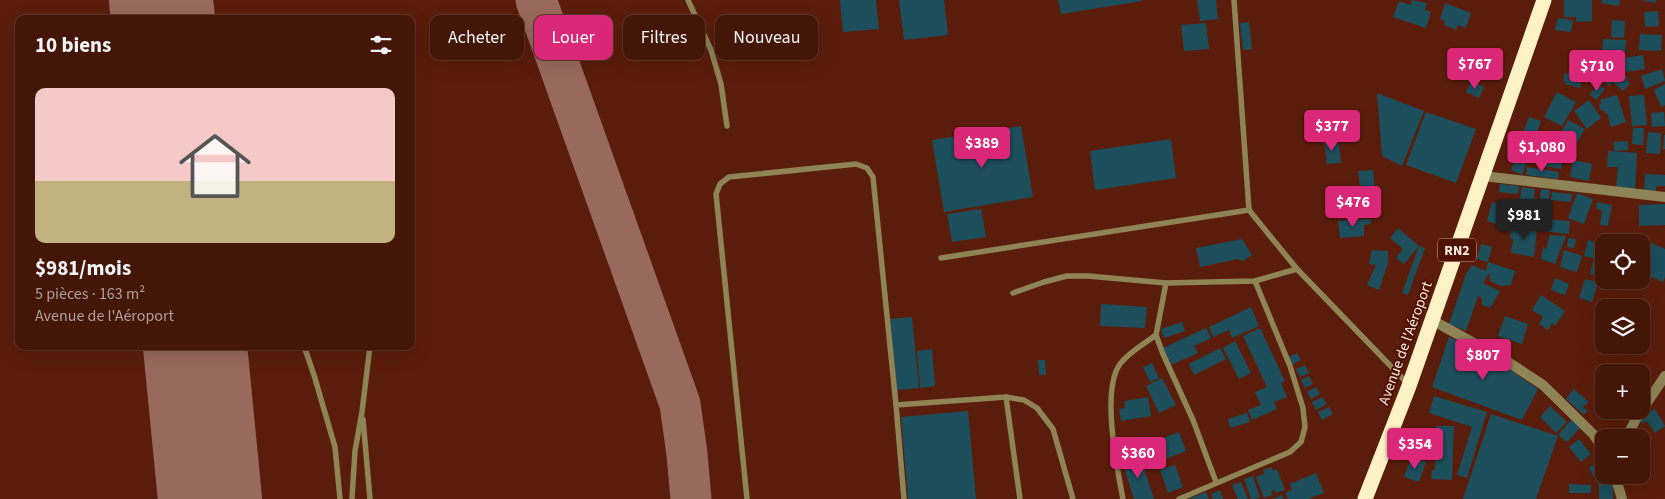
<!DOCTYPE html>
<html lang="fr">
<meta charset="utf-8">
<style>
:root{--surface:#441608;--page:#4b1f12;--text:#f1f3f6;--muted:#af9f9c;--line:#5c3529;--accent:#db2777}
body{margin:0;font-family:"Source Sans 3",sans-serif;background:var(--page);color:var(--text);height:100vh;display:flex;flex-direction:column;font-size:19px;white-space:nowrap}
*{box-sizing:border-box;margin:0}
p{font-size:16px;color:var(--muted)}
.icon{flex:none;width:28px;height:28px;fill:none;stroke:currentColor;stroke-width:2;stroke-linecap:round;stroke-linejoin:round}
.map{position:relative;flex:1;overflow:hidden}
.side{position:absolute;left:15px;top:15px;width:400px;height:335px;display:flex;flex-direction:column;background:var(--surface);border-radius:10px;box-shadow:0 5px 20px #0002,0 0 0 1px var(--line)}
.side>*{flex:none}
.banner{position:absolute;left:430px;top:15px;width:475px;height:45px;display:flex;gap:10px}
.fabs{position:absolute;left:1595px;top:234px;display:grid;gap:10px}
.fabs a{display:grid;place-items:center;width:55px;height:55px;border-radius:10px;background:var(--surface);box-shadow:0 5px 20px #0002,0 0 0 1px var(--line);font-size:25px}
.price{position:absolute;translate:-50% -42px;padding:0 11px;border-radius:5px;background:var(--accent);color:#fff;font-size:16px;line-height:32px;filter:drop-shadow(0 1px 2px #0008)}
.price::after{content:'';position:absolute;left:50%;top:30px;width:15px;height:11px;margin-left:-8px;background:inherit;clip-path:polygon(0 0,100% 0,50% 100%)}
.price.on{background:#222;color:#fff}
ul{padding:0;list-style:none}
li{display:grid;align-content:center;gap:10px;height:265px;padding:0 20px}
li span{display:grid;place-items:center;height:155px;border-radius:10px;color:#555}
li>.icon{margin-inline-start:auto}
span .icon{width:90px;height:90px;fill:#fffc;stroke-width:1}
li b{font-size:21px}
h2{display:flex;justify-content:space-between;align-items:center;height:60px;padding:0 20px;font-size:21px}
.pill{padding:0 18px;border-radius:10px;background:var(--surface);box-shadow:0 5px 20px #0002,0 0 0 1px var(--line);font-size:18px;line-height:45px}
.pill.on{background:var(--accent);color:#fff}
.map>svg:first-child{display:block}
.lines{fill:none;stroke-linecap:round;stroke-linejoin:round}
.taxiway{stroke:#986a5d;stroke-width:41}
.runway{stroke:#986a5d;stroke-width:104}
.building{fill:#1c4e5b}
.lane{stroke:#8f8455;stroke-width:5.5}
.street{stroke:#8f8455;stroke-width:10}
.highway{stroke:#fdf2c6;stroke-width:15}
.labels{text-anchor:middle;stroke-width:4;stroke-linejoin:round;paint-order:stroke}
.shield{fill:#4f1201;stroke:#c8aaa1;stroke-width:1}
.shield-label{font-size:14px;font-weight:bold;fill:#fcebe6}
.street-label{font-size:15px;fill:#fcebe6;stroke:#4f1201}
</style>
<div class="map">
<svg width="1665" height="499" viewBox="0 0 1665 499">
<rect width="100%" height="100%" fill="#5b1d0b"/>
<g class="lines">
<polyline class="taxiway" points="536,0 680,404 687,454 691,499"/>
<g class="runway">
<polyline points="161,0 163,19"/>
<polyline points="195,346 210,499"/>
</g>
</g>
<g class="building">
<polygon points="840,0 876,0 879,29 843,32"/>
<polygon points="899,0 944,0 948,35 904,40"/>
<polygon points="1058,0 1142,0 1142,1 1061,14"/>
<polygon points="1197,0 1216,0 1218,19 1200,21"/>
<polygon points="1412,0 1427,3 1425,10 1431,12 1426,28 1393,17 1399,1 1410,5"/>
<polygon points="1564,0 1592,0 1592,21 1576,22 1576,17 1564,17"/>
<polygon points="1602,0 1620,0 1619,6 1601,3"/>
<polygon points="1642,0 1656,0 1655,3"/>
<polygon points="1445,3 1471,13 1466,28 1458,25 1456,30 1444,25 1445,21 1440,19"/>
<polygon points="1658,11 1659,26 1645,27 1644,12"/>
<polygon points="1558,18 1573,20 1571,32 1555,30"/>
<polygon points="1612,20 1625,21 1624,38 1611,37"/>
<polygon points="1249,22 1252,49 1243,50 1240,23"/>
<polygon points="1206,23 1209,49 1184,51 1181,25"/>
<polygon points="1640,34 1662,35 1661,51 1639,50"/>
<polygon points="1603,39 1626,40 1625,55 1602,54"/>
<polygon points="1643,55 1645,69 1626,72 1624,58"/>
<polygon points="1572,57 1586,60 1580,88 1565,84 1566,82 1563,81 1565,73 1568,74"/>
<polygon points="1617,68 1628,78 1626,80 1630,83 1623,91 1608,78"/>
<polygon points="1662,69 1665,81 1645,89 1641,76"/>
<polygon points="1602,75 1612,83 1609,86 1599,78"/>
<polygon points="1471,81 1484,87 1479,98 1466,92"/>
<polygon points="1598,84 1605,89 1596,100 1590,94"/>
<polygon points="1665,84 1665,105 1661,107 1654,90"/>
<polygon points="1557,92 1576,102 1562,126 1544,117"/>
<polygon points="1377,93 1424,111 1402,166 1382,156"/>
<polygon points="1617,95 1626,122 1611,127 1607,113 1605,114 1604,110 1601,111 1599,104 1601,104 1600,100"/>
<polygon points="1644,95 1647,125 1632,126 1629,96"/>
<polygon points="1589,100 1601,118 1587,129 1574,111"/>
<polygon points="1426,112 1476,129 1456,183 1406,165"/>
<polygon points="1664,112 1665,126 1652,127 1651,113"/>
<polygon points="1529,117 1541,121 1527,161 1514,156"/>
<polygon points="1568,120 1585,129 1574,148 1563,142 1567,133 1562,131"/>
<polygon points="1021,126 1033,197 944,212 932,140"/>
<polygon points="1633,128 1644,128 1643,145 1632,144"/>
<polygon points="1648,132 1661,133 1660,154 1646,153"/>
<polygon points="1664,135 1665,135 1665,149 1663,149"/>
<polygon points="1171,139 1176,178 1095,190 1090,151"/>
<polygon points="1338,139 1341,163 1327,164 1324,140"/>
<polygon points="1628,141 1628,150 1614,151 1614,142"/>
<polygon points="1548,143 1564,146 1561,169 1544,166 1545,159 1542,159 1544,148 1547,149"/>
<polygon points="1608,151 1637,153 1635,191 1616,190 1618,167 1607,167"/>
<polygon points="1515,159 1526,164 1522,175 1511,170"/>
<polygon points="1573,160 1592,164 1589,181 1570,177"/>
<polygon points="1527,167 1559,172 1558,179 1526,175"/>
<polygon points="1373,170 1377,210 1353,213 1352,204 1362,203 1358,171"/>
<polygon points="1645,174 1665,175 1665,186 1656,186 1656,192 1644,192"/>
<polygon points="1500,184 1519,186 1518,194 1499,192"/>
<polygon points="1522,187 1535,189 1533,206 1539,207 1537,221 1518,219 1519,211 1514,211 1515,202 1519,203"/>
<polygon points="1541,189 1550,190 1548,207 1539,205"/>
<polygon points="1552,192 1572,194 1571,202 1551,200"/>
<polygon points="1577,193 1593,199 1584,224 1568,218"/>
<polygon points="1492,202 1504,206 1499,225 1487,221"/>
<polygon points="1597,202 1612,205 1608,226 1600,225 1602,210 1596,209"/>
<polygon points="1665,204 1665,225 1639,226 1639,205"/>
<polygon points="981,209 986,237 952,242 947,214"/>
<polygon points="1371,219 1371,224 1364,225 1364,236 1340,238 1338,221"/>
<polygon points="1542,219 1570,221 1569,234 1541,231"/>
<polygon points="1511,226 1537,229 1534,257 1511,253 1513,239 1510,238"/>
<polygon points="1398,228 1419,246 1404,264 1396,258 1403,249 1390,238"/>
<polygon points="1550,235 1566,236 1555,264 1541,259 1543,247 1546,249"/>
<polygon points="1568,238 1576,239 1574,248 1567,247"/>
<polygon points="1242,239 1252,255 1243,261 1238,259 1200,267 1196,248"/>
<polygon points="1588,240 1604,245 1604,263 1600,277 1590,274 1594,258 1584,256"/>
<polygon points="1647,241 1665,249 1665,277 1663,282 1641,273 1641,255"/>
<polygon points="1481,244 1492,247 1488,262 1477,259"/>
<polygon points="1419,246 1425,248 1408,295 1402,293"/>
<polygon points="1372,250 1388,251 1388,263 1379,290 1367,285 1376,265 1369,264"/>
<polygon points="1564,250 1582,256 1577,272 1560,267"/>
<polygon points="1488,262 1515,271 1511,285 1501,286 1490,281 1489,273 1483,283 1500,291 1490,308 1482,305 1482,298 1478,296 1466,331 1449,324 1466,274 1472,265 1486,271"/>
<polygon points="1555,278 1569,284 1565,295 1551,290"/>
<polygon points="1585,279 1598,282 1592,302 1579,298"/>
<polygon points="1541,295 1565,311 1555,326 1552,323 1548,330 1539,324 1543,317 1532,310"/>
<polygon points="1101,304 1147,307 1145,328 1100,326"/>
<polygon points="1251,307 1259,326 1232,338 1229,330 1213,337 1209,327"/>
<polygon points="1505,316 1528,324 1522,344 1498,336"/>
<polygon points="912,317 919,388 897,390 890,319"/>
<polygon points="1182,322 1185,331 1164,338 1161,329"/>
<polygon points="1206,328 1211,338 1194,346 1198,353 1171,365 1163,348"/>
<polygon points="1260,328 1285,381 1281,383 1287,397 1274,402 1277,409 1252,420 1248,410 1261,405 1255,392 1267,387 1243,336"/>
<polygon points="1449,337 1506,367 1538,389 1522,420 1432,387"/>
<polygon points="1235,341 1251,373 1239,379 1223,348"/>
<polygon points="1602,345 1624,345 1624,349 1602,348"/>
<polygon points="1220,348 1226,359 1194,375 1189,364"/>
<polygon points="932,349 935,386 920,388 917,351"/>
<polygon points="1297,353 1301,360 1292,365 1288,357"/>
<polygon points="1038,360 1045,360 1046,375 1039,375"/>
<polygon points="1152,363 1159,378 1150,382 1143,367"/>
<polygon points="1305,365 1309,373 1300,377 1296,369"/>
<polygon points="1309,376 1313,384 1305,388 1301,380"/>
<polygon points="1162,378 1176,405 1159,413 1146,386"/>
<polygon points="1316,387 1320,394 1311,399 1307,392"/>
<polygon points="1574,389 1589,402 1583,407 1588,411 1584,415 1566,399"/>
<polygon points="1434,396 1487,412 1467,478 1457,475 1472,427 1429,413"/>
<polygon points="1148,397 1151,416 1121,421 1119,409 1125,408 1124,401"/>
<polygon points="1322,397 1327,404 1316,410 1312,402"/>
<polygon points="1550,406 1567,422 1556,433 1540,417"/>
<polygon points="1329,407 1333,414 1322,420 1318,412"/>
<polygon points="1655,409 1665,426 1655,433 1647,421 1642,424 1639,419"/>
<polygon points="1623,410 1635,410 1632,415"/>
<polygon points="968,411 976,499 908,499 901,417"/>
<polygon points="1247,413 1250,422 1230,428 1228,419"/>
<polygon points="1491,414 1558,436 1536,499 1463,499"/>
<polygon points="1572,419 1581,427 1567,442 1558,435"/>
<polygon points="1436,426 1454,426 1452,480 1431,479 1432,470 1435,470"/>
<polygon points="1179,432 1186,451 1160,461 1153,442"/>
<polygon points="1421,436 1432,440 1429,449 1417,445"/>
<polygon points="1579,439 1591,454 1581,462 1569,447"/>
<polygon points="1140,456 1154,499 1134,499 1122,461"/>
<polygon points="1411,457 1426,462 1419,482 1404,477"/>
<polygon points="1603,461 1604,475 1610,475 1610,476 1597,483 1589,467"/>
<polygon points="1175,465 1183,487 1168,493 1160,470"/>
<polygon points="1272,467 1273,471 1277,469 1285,490 1276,493 1274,490 1271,491 1273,495 1264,498 1256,477 1264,474 1263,470"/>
<polygon points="1316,473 1324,493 1308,499 1288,499 1285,493 1292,490 1290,484"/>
<polygon points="1253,476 1260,497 1255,499 1251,499 1244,479"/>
<polygon points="1241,482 1248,499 1238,499 1232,485"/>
<rect x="1599" y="483" width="14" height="16"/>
<polygon points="1569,484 1591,485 1591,493 1569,493"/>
<polygon points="1220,490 1223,499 1213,499 1211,494"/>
<polygon points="1206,492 1209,499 1188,499"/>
<polygon points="1282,495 1284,499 1272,499"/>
</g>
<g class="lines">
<g class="lane">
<polyline points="688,0 711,50 721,84 727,126"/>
<polyline points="1234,0 1249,210 1297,269 1409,385"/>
<polyline points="941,258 1249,210"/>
<polyline points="1166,283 1156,335 1163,354 1193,420 1216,482"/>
<polyline points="1013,293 1044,282 1067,276 1088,276 1166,283 1255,281 1297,269"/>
<polyline points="304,346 314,375 335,447 340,499"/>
<polyline points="1006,397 1020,499"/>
<polyline points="363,419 370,499"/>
<polyline points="352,499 355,451 362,412 370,346"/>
<polyline points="747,499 716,194 720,184 729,177 856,164 867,168 873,177 896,405"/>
<polyline points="904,499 896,405 1006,397 1024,400 1037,408 1053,429 1073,499"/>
<path d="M1123,499C1117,468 1101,390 1120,364C1129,352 1144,344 1156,335"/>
<polyline points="1179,499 1290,452 1301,442 1305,427 1303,408 1290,366 1255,281"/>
</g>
<g class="street">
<polyline points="1483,176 1665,197"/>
<polyline points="1432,320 1508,362 1543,385 1593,434 1604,450"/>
<polyline points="1626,438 1636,419 1665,376"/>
<polyline points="1615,475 1622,499"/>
</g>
<polyline class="highway" points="1365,499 1409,386 1544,0"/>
</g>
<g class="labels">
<rect class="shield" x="1438" y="238.5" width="38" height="23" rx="4"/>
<g class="shield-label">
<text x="1457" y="255">RN2</text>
</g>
<g class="street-label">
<text transform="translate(1405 343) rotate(-70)" y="5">Avenue de l'Aéroport</text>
</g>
</g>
</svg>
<div class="fabs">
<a><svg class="icon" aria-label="locate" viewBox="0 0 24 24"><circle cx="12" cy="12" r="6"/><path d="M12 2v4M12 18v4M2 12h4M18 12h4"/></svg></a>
<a><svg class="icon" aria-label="layers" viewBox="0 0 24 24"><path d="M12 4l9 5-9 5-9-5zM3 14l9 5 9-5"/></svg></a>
<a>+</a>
<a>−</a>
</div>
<b class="price" style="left:1475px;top:90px">$767</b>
<b class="price" style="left:1597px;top:92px">$710</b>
<b class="price" style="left:1332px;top:152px">$377</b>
<b class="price" style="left:982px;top:169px">$389</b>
<b class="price" style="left:1542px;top:173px">$1,080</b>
<b class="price" style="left:1353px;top:228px">$476</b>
<b class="price on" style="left:1524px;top:241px">$981</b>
<b class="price" style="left:1483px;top:381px">$807</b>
<b class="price" style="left:1415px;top:470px">$354</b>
<b class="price" style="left:1138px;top:479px">$360</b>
<div class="banner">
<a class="pill">Acheter</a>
<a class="pill on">Louer</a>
<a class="pill">Filtres</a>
<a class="pill">Nouveau</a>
</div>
<section class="side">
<h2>10 biens<svg class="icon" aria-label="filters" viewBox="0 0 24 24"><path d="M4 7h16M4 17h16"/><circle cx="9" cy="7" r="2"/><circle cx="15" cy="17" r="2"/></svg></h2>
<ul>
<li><span style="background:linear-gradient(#f6c9c9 60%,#c2b280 0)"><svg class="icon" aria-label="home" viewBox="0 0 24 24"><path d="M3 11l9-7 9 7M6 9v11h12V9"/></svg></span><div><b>$981/mois</b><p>5 pièces · 163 m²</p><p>Avenue de l'Aéroport</p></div></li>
</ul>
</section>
</div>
